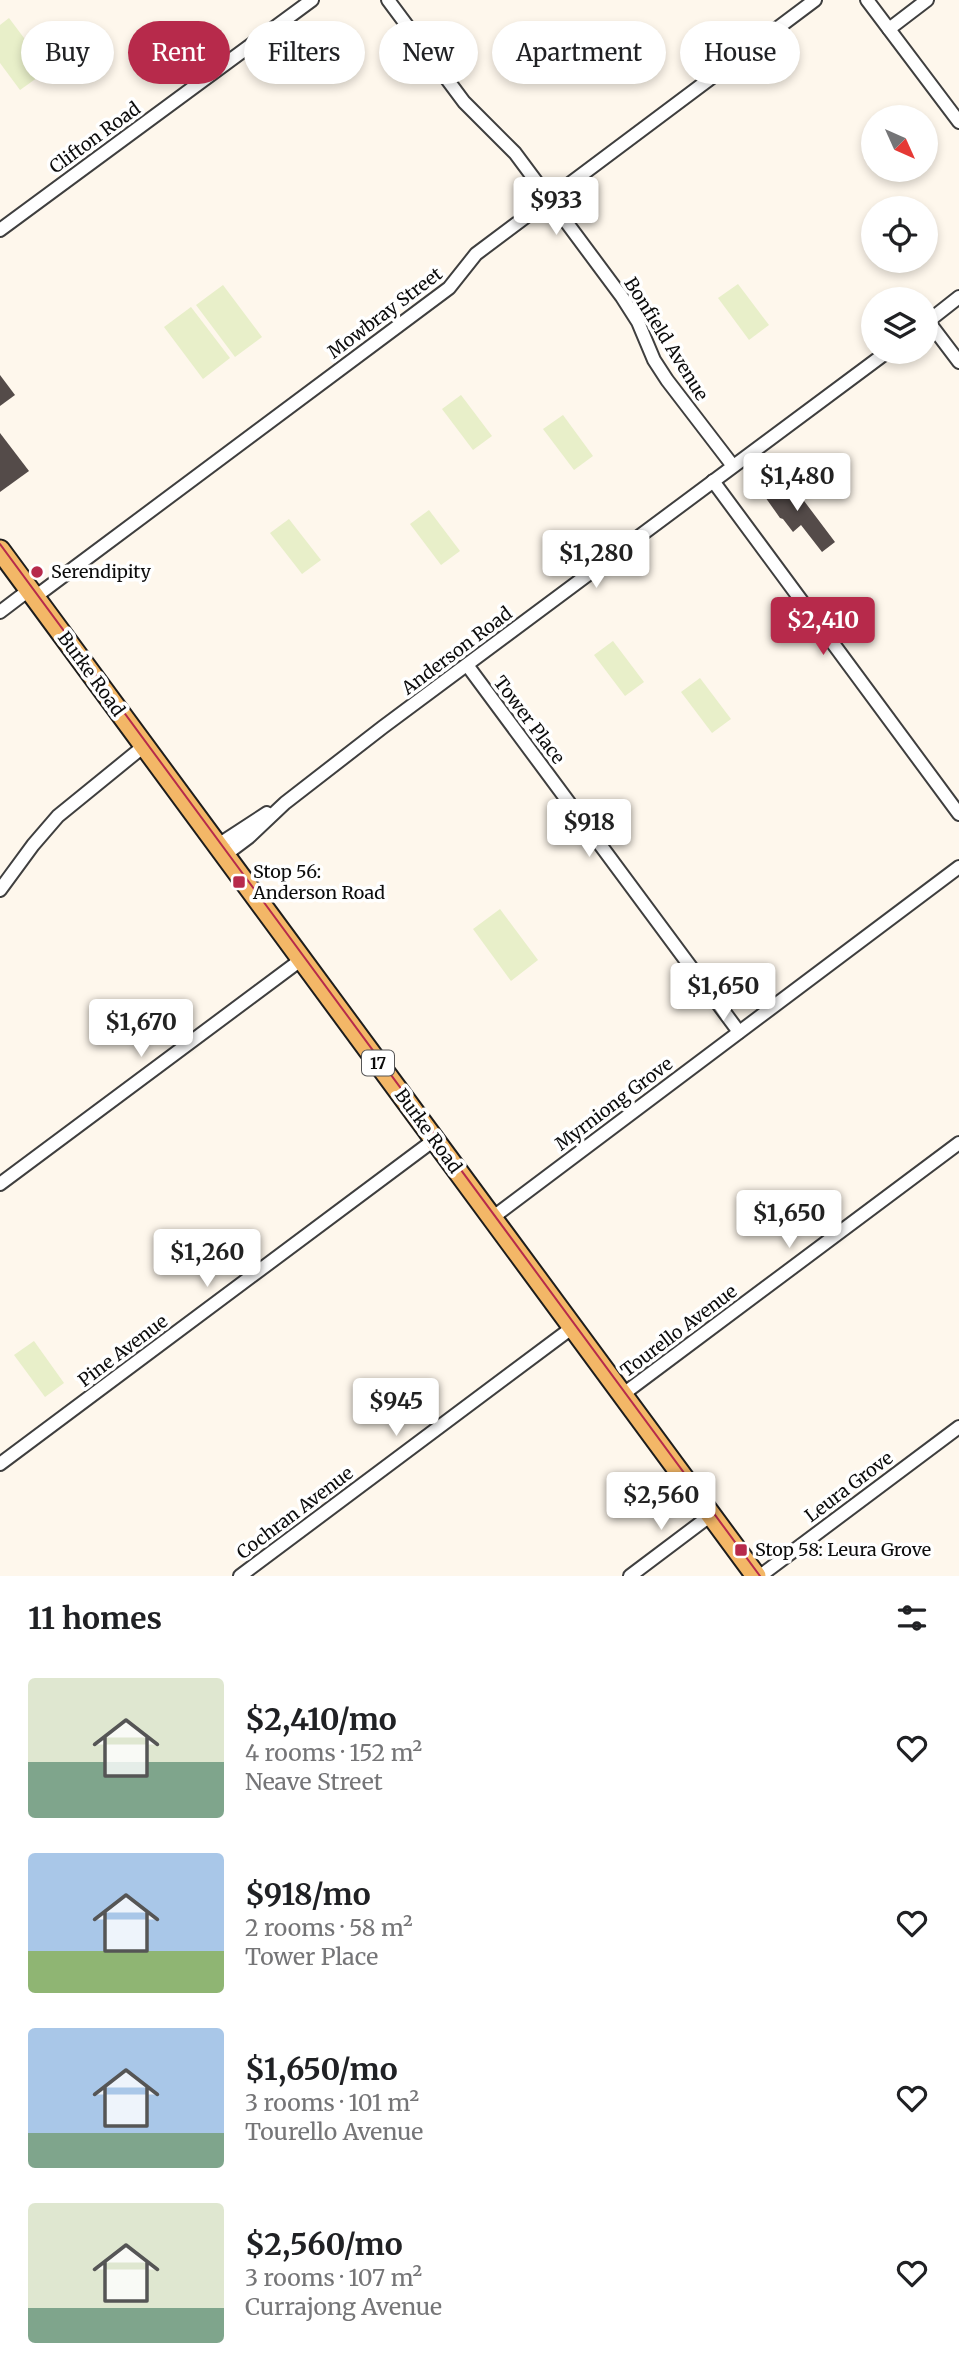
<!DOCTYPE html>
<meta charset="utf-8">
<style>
:root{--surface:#fff;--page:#f6f6f6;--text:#202124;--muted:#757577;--accent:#b72a4b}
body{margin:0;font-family:Merriweather,serif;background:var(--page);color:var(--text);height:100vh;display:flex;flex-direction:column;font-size:26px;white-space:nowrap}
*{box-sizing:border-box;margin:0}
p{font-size:23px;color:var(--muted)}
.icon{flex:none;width:38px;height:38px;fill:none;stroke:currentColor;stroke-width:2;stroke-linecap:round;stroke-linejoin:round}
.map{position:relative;height:1576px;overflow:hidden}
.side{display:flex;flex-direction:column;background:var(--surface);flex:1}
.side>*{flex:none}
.banner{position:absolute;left:21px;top:21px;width:917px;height:63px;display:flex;gap:14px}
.needle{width:46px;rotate:135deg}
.controls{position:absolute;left:861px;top:105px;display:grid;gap:14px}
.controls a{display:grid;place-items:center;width:77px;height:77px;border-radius:50%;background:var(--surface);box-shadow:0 4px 10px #0003;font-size:35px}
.price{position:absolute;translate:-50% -60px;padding:0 16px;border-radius:7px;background:#fff;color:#222;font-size:23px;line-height:46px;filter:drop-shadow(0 2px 4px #0008)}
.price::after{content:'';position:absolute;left:50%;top:42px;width:21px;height:16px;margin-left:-10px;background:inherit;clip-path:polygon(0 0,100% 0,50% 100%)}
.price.selected{background:var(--accent);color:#fff}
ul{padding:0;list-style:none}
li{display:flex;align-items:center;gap:21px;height:175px;padding:0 28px}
li span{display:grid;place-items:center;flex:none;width:196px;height:140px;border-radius:7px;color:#555}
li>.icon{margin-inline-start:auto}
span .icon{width:84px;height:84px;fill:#fffc;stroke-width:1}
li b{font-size:30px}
h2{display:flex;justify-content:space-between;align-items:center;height:84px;padding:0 28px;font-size:30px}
.tag{padding:0 24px;border-radius:32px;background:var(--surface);box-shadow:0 4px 10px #0003;font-size:24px;line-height:63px}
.tag.selected{background:var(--accent);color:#fff}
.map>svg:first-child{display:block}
.pitch{fill:#e8efc9}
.building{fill:#544b49}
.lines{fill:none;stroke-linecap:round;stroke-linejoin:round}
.minor-casing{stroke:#3f3f3f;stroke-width:16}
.primary-casing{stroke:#1d1d1d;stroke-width:23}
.minor{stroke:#fff;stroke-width:12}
.primary{stroke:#f3b767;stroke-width:19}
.tram{stroke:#b72a4b;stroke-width:2}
.poi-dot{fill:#b72a4b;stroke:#fff;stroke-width:2.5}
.labels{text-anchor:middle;stroke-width:7;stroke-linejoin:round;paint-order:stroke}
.shield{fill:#fff;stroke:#555;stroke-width:2}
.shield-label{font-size:16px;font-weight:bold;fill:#0c0c0c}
.street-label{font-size:18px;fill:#0c0c0c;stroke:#fff}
.poi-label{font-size:18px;fill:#0c0c0c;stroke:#fff;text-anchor:start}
</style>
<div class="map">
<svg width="959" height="1576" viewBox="0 0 959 1576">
<rect width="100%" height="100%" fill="#fef7ec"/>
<g class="pitch">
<polygon points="9,18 48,70 20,90 0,63 0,25"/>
<polygon points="738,284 769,325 749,340 718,298"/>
<polygon points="223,285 262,337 235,357 196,305"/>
<polygon points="191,307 230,358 203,379 164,327"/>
<polygon points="461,395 492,436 473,450 442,409"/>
<polygon points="563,415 593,456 574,470 543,429"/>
<polygon points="429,510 460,551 441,565 410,524"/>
<polygon points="289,519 321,560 302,574 270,533"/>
<polygon points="613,641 644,682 625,696 594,655"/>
<polygon points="700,678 731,719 712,733 681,692"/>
<polygon points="500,909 538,960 511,981 473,929"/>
<polygon points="34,1341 64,1383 45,1397 14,1355"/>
</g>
<g class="building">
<polygon points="0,375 15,395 0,406"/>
<polygon points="0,433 29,471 0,492"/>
<polygon points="786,477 835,542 822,552 801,525 793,532 783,519 780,518 763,494"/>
</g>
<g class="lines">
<defs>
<g id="minor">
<polyline points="388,0 464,102 515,153 622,297 638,322 654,360 667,380 733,466"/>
<polyline points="867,0 959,122"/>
<polyline points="889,29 927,0"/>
<polyline points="0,230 312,0"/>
<polyline points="928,321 959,362"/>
<polyline points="926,323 959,297"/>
<polyline points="713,481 959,814"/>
<polyline points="35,597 449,288 476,254 815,0"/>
<polyline points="0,612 29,590"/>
<polyline points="467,665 739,1032"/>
<polyline points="218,845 267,813"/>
<polyline points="225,855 249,837 285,803 383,727 887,352"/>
<polyline points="0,890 33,845 58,816 144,746"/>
<polyline points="0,1184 302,959"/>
<polyline points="492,1218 959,867"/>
<polyline points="622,1395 959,1143"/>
<polyline points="0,1464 434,1140"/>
<polyline points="240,1576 573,1327"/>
<polyline points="630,1576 711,1515"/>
<polyline points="760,1576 959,1427"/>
</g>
<polyline id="primary" points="0,550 756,1576"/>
</defs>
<use href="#minor" class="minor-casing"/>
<use href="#primary" class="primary-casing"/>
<use href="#minor" class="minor"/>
<use href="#primary" class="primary"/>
<polyline class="tram" points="0,544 760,1576"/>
</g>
<g class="poi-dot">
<circle cx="37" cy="572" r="7"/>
<rect x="232" y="875" width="14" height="14" rx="3.5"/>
<rect x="734" y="1543" width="14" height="14" rx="3.5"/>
</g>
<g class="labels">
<rect class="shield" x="362" y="1050.5" width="32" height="25" rx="5"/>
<g class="shield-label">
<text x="378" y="1069">17</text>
</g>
<g class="street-label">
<text transform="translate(95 138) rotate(-36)" y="6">Clifton Road</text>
<text transform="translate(385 313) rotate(-37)" y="6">Mowbray Street</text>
<text transform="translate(666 339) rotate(58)" y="6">Bonfield Avenue</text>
<text transform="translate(457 651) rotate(-37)" y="6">Anderson Road</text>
<text transform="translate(91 674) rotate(54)" y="6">Burke Road</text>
<text transform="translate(529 720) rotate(53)" y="6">Tower Place</text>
<text transform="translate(614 1104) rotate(-37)" y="6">Myrniong Grove</text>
<text transform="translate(428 1131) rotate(54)" y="6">Burke Road</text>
<text transform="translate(679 1331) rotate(-37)" y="6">Tourello Avenue</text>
<text transform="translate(123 1351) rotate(-37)" y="6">Pine Avenue</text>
<text transform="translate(849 1487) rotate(-37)" y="6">Leura Grove</text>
<text transform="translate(295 1513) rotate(-37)" y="6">Cochran Avenue</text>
</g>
<g class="poi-label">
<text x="51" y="578">Serendipity</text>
<text x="253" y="878">Stop 56:<tspan x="253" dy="21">Anderson Road</tspan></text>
<text x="755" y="1556">Stop 58: Leura Grove</text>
</g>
</g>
</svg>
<div class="controls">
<a><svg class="needle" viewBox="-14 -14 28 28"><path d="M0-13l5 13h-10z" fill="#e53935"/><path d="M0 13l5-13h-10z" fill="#757577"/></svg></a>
<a><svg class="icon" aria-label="locate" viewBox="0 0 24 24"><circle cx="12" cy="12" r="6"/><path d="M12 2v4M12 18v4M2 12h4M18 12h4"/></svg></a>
<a><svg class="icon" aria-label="layers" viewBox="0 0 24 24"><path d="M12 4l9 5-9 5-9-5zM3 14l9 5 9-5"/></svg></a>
</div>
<b class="price" style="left:556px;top:237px">$933</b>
<b class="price" style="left:797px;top:513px">$1,480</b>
<b class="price" style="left:596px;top:590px">$1,280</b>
<b class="price selected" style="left:823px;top:657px">$2,410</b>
<b class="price" style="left:589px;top:859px">$918</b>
<b class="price" style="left:723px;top:1023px">$1,650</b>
<b class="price" style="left:141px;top:1059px">$1,670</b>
<b class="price" style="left:789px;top:1250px">$1,650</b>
<b class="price" style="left:207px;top:1289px">$1,260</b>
<b class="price" style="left:396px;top:1438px">$945</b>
<b class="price" style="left:661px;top:1532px">$2,560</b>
<div class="banner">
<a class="tag">Buy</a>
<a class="tag selected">Rent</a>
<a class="tag">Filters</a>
<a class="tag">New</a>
<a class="tag">Apartment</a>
<a class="tag">House</a>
</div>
</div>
<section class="side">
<h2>11 homes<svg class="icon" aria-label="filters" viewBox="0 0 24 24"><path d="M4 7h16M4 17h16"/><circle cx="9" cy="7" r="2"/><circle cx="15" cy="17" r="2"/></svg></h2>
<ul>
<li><span style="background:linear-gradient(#dfe7d0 60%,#7fa58c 0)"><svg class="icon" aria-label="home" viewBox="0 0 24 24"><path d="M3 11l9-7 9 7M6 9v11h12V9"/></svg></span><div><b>$2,410/mo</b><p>4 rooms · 152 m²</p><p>Neave Street</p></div><svg class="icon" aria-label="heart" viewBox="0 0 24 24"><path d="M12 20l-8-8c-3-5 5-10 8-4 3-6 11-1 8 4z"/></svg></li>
<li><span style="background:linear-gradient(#a9c7e8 70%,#8fb573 0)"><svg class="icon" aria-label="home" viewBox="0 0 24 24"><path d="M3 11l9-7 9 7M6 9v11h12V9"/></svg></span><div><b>$918/mo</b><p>2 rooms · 58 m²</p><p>Tower Place</p></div><svg class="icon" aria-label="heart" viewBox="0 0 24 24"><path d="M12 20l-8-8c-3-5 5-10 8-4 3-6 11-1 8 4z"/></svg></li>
<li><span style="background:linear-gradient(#a9c7e8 75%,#7fa58c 0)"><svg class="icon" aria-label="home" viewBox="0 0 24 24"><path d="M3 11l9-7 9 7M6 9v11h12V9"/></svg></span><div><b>$1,650/mo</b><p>3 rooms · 101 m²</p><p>Tourello Avenue</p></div><svg class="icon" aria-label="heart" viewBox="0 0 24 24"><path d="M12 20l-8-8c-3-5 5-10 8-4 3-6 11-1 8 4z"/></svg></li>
<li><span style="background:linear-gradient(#dfe7d0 75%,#7fa58c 0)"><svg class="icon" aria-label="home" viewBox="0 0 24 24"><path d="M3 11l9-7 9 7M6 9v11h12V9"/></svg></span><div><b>$2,560/mo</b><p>3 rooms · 107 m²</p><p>Currajong Avenue</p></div><svg class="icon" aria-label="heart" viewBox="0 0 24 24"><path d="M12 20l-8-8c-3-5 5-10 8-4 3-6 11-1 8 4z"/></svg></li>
</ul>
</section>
